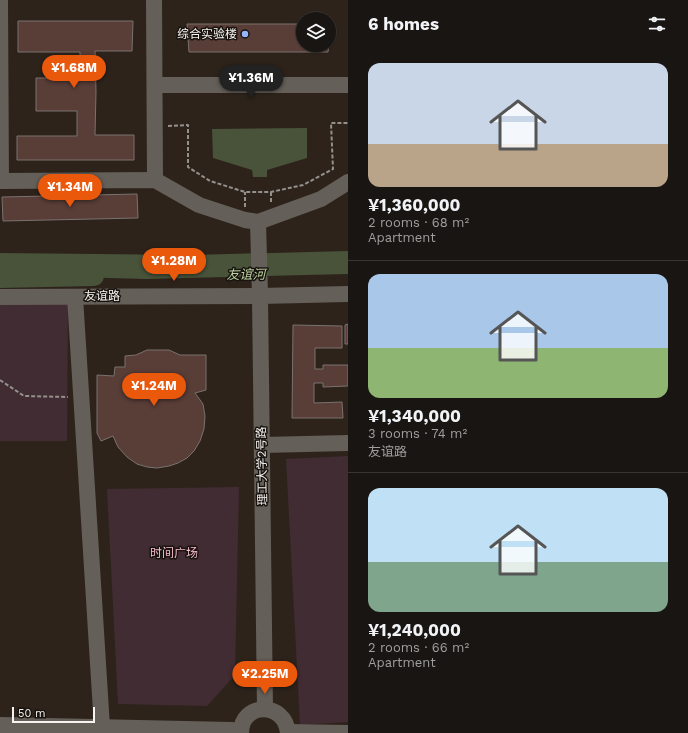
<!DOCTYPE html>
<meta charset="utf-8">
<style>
:root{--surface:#191512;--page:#221e1b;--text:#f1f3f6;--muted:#9f9f9f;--line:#373432;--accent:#ea580c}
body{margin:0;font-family:"Work Sans","Noto Sans SC",sans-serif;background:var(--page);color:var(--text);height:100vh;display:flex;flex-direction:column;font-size:15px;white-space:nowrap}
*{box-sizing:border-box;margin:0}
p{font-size:13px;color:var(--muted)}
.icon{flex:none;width:22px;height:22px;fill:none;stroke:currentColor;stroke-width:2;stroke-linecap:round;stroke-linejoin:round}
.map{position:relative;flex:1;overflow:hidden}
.panel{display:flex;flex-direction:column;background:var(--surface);width:340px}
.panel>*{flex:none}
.controls{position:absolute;left:296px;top:12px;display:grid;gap:8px}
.controls a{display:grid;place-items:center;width:40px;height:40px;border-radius:50%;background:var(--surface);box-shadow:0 1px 3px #0004,0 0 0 1px var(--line);font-size:20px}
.scale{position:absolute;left:12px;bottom:10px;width:83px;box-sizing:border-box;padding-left:4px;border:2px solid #f7f3f0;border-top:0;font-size:11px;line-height:14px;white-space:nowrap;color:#f7f3f0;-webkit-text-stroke:3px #18130f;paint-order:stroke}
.price{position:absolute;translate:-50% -34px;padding:0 9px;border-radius:14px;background:var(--accent);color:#fff;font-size:13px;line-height:26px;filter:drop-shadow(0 1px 2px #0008)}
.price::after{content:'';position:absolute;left:50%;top:24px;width:12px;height:9px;margin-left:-6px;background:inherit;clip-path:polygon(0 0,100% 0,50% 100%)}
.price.on{background:#222;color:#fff}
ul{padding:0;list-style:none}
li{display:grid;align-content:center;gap:8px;height:212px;padding:0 20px}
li+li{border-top:1px solid var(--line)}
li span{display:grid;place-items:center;height:124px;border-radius:12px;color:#555}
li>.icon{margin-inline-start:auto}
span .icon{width:72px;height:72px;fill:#fffc;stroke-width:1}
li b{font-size:17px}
h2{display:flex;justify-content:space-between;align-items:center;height:48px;padding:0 20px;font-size:17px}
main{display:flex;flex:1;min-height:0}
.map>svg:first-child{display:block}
.built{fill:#2d231b;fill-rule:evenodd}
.green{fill:#402c32}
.water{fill:#48533a}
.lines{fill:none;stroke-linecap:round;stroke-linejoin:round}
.river{stroke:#48533a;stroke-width:20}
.building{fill:#593d37;stroke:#7a7270}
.path{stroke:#94908c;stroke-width:2;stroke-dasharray:4 2;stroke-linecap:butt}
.minor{stroke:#655f59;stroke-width:16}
.poi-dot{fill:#95b6fd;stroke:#18130f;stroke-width:1.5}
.labels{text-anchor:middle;stroke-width:3;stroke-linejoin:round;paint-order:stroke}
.poi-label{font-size:12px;fill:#f7f3f0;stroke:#18130f;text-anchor:end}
.street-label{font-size:12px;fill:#f7f3f0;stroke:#18130f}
.park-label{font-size:12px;fill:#f6bbcc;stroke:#18130f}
.water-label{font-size:13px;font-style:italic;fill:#bad09e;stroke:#18130f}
</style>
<main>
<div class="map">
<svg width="348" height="733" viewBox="0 0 348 733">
<rect width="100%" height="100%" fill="#211c18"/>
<path class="built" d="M0,0H348V733H0ZM303,19H329V45H303Z"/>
<g class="green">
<polygon points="68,300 67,441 0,441 0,301"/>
<polygon points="348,456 348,722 300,725 286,459"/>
<polygon points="239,487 235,675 207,706 118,704 107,489"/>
</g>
<g class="water">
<polygon points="307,128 307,158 267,170 267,177 253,177 252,170 213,158 212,129"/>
<polygon points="348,251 348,274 146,279 0,275 0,253 192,255"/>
</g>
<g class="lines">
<polyline class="river" points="0,278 94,276"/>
</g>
<g class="building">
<polygon points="18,21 133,21 132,51 95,51 96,92 95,135 134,135 134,160 17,160 17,136 77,136 77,111 36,111 36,78 80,78 80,52 18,52"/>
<polygon points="187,24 303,24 303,45 329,45 328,52 189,52"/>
<polygon points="137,194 138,218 3,221 2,197"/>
<polygon points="348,324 348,344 345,344 345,325"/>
<polygon points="293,325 342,326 342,348 315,348 315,369 323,369 323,365 348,365 348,386 323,387 323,383 314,383 314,403 342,402 343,418 292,418"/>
<polygon points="147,350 169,350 180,355 206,355 206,390 195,393 203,404 205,416 204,429 200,441 194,451 187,458 178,463 169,466 157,468 147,467 137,464 127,457 118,447 113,436 101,441 97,433 97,375 114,376 115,367 125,367 125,356 136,355"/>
</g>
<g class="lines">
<g class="path">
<polyline points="168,126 188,125 188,167 210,181 245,192 271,192 303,185 333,169 331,123 348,123"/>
<polyline points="271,192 271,204"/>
<polyline points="245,207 245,192"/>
<polyline points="0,380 24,396 68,397"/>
</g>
<g class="minor">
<polyline points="0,0 1,181"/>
<polyline points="154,0 155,180"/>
<polyline points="155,85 348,85"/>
<polyline points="0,181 155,180 199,205 245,220 258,222 321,199 348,182"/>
<polyline points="258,222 260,296 265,709"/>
<polyline points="0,297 260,296 348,294"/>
<polyline points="75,297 102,727"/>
<polyline points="262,445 348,443"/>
<polyline points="0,725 231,730 240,731"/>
<polyline points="288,732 348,733"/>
<path d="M241,733C241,702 285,701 288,733"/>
</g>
</g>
<circle class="poi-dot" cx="245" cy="34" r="4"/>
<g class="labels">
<g class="poi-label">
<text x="237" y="38">综合实验楼</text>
</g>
<g class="street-label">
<text x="102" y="300">友谊路</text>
<text transform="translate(262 466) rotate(-91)" y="4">理工大学2号路</text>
</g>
<g class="park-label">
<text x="174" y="557">时间广场</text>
</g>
<g class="water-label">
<text transform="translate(246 274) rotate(-1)" y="5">友谊河</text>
</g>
</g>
</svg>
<div class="controls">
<a><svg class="icon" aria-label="layers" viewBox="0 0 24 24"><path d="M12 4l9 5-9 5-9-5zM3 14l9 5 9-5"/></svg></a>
</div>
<div class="scale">50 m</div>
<b class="price" style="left:74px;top:89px">¥1.68M</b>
<b class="price on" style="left:251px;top:99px">¥1.36M</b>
<b class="price" style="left:70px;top:208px">¥1.34M</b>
<b class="price" style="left:174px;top:282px">¥1.28M</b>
<b class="price" style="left:154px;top:407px">¥1.24M</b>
<b class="price" style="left:265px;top:695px">¥2.25M</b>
</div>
<section class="panel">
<h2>6 homes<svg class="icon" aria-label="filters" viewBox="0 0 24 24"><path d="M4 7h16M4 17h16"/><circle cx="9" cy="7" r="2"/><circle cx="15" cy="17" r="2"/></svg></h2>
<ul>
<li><span style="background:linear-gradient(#c9d6e8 65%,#b9a48a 0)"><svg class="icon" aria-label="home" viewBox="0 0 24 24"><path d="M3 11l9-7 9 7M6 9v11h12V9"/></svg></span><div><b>¥1,360,000</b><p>2 rooms · 68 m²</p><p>Apartment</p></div></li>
<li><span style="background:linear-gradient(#a9c7e8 60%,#8fb573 0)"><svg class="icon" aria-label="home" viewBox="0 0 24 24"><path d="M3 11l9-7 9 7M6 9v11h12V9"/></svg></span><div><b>¥1,340,000</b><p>3 rooms · 74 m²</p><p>友谊路</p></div></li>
<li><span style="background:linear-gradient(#bfe0f5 60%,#7fa58c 0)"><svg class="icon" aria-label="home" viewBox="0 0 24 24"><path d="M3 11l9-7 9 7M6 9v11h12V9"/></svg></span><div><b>¥1,240,000</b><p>2 rooms · 66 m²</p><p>Apartment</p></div></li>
</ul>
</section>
</main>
